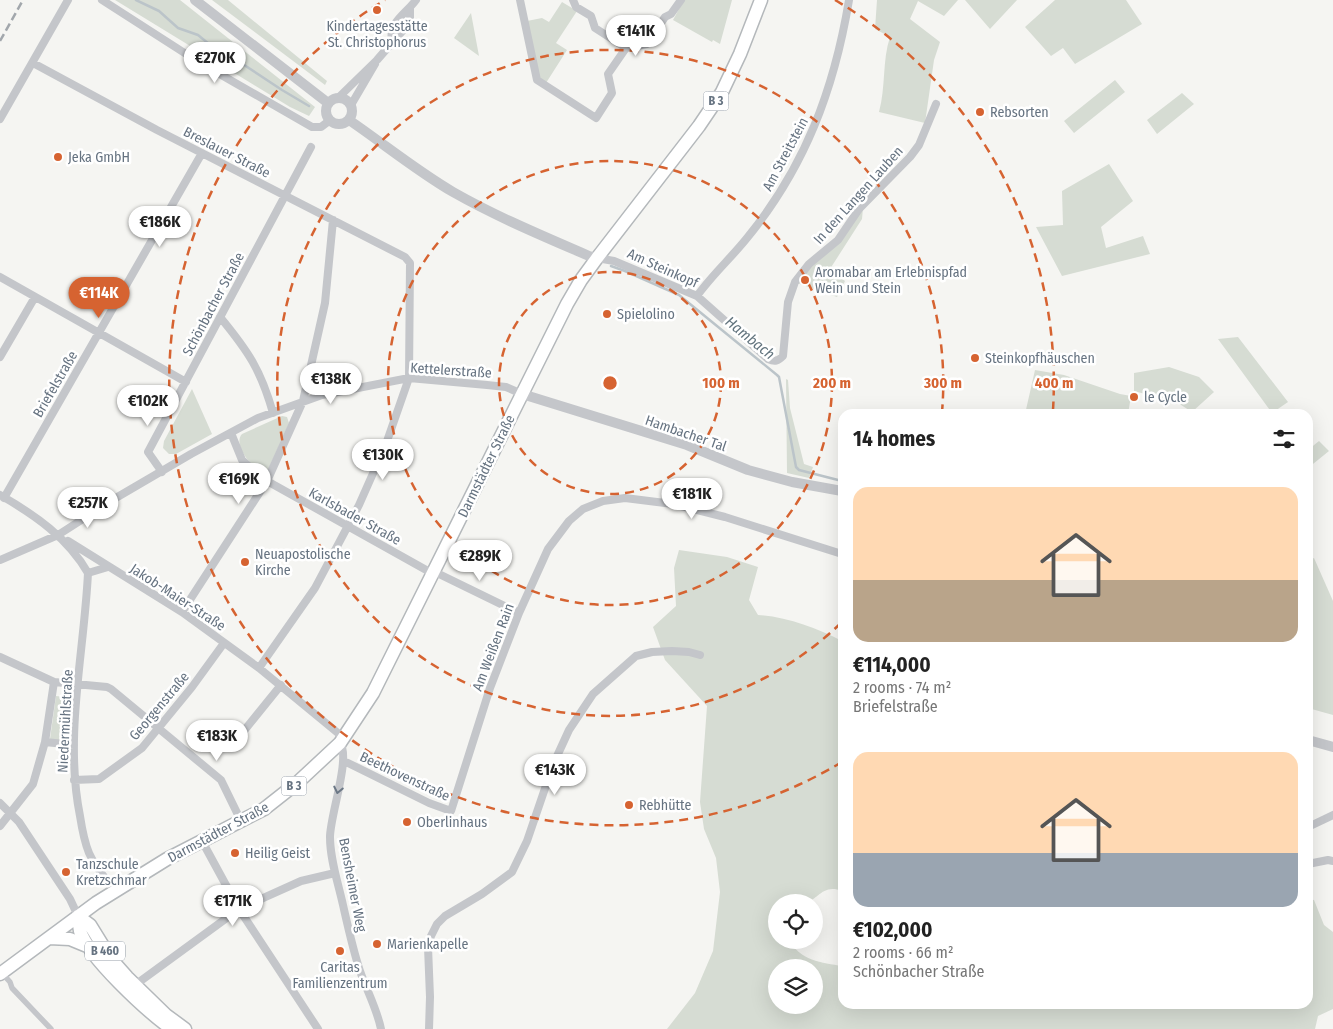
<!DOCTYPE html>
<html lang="en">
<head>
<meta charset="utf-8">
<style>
  :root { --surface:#fff; --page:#f2f2f2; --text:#222; --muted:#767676; --accent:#d66331 }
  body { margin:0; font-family:"Fira Sans Condensed",sans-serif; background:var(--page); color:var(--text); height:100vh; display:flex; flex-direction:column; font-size:19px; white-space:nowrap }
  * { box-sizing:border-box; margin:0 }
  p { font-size:16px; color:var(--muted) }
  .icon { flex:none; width:28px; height:28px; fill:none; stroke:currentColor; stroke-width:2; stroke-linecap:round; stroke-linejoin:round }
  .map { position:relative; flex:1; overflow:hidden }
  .drawer { position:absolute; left:838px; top:409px; width:475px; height:600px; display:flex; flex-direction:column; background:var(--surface); border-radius:15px; box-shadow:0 5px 20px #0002 }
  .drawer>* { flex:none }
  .buttons { position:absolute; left:768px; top:894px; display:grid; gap:10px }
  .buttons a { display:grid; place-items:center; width:55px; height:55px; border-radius:50%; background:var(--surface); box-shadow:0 5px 20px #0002; font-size:25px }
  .price { position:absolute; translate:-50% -42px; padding:0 11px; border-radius:18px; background:#fff; color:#222; font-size:16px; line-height:32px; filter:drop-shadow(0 1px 2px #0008) }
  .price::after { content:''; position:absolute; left:50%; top:30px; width:15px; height:11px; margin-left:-8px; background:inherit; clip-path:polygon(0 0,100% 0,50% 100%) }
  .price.selected { background:var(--accent); color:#fff }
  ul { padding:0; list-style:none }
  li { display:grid; align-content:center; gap:10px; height:265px; padding:0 15px }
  li span { display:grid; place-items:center; height:155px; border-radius:15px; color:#555 }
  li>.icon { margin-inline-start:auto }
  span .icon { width:90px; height:90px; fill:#fffc; stroke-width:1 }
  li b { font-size:21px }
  h2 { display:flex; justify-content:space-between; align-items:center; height:60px; padding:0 15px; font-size:21px }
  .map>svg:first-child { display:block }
  .green { fill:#d6dcd3; fill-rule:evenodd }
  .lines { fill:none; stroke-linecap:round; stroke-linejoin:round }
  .stream { stroke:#bbc4c9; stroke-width:2.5 }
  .primary-casing { stroke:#b4b8bb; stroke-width:15 }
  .pedestrian { stroke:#c4c6ca; stroke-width:5.5 }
  .minor { stroke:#c4c6ca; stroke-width:8 }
  .tertiary { stroke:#c4c6ca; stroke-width:10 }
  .primary { stroke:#fff; stroke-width:12 }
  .rail { stroke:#a2a7ac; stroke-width:2.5; stroke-dasharray:8 4; stroke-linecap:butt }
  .oneway { stroke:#6b7785 }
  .ring { fill:none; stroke:#d66331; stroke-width:2.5; stroke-dasharray:9 6 }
  .poi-dot { fill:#d66331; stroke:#fff; stroke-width:2 }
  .labels { text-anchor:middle; stroke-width:5; stroke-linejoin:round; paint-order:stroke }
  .shield { fill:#fff; stroke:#949da7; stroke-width:1 }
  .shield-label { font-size:12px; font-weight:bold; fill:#667381 }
  .poi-label { font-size:14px; fill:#667381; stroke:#fff; text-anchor:start }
  .street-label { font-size:14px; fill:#667381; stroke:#fff }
  .water-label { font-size:15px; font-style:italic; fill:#62747e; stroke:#fff }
  .centre { fill:#d66331; stroke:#fff; stroke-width:2.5 }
  .ring-label { font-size:15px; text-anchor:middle; font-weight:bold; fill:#d66331; stroke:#fff; stroke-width:5; stroke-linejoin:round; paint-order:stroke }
</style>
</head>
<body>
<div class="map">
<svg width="1333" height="1029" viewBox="0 0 1333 1029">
  <rect width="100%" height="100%" fill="#f5f5f2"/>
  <path class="green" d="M115,0H180L315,107L309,116L290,107Z
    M212,0H228L327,81L325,85Z
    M684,0H732L720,44L713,40L712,42L673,20Z
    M877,0H958L944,16L918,1L910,19L940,42L934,60L925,123L879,112C886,87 882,61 890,37L875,29Z
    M965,0H1017L990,29Z
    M1055,0H1126L1142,24L1075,64L1063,48L1051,56L1025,27Z
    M562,2L577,11L556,43L567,50L546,83L539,78L527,21L542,18L549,22Z
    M471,13L479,56L454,38Z
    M1115,80L1125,92L1074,133L1064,121Z
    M1182,93L1194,104L1157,134L1147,120Z
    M1109,164L1133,201L1101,227L1106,248L1143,236L1150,254L1062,276L1036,227L1063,225L1062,191Z
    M863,208L862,219L830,269L845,281L837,297L797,283Z
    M1238,337L1288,402L1272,413L1218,339Z
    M1169,367L1199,377L1214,392L1192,412L1178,403L1134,391V373Z
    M1035,370L1064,375L1120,394L1131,396L1128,414H1025Z
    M786,379L788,380L790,408L804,464L813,467L809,478L787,473Z
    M192,389L212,434L176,454H169L163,448L164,441Z
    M282,416L287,417L289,423L268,470L265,472C253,470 232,445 242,434Z
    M1319,441L1329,451L1308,468V450Z
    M679,550L727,557L758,567L749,600L758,615C788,617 816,628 842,641V891C822,883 818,901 805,902C796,904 786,902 776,902V940H790C798,960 823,963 842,966V1004H1308V899L1314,900L1324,925L1333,932V1009L1318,1016L1315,1029H667L695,993L713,951L720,892L716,858L704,829L700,802L707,706L665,660L653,627L676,606L674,568ZM776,968H814V1005H776Z
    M1314,558L1333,601V715L1308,708V561Z
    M56,696L73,698L71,742L50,739Z"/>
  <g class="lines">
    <path class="stream" d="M136,0L159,11L178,28L198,35L209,44L229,55L282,90L309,106
      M611,266L625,271L679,295L777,375L779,377L796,467L799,470L842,481"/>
    <defs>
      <path id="primary" d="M78,916L90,925L111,959L127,977L166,1015L185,1029
        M78,916C79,920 79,926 80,931C89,958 146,1010 169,1027
        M49,938L70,939L87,946
        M0,974L96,903L167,859L264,809L297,783L340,743L373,693L567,304L581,280L597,258L699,126L722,92L740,54L761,0"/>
    </defs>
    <use href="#primary" class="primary-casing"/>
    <path class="pedestrian" d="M2,973L10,982L12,988L51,1029"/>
    <path class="minor" d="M102,0L197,61L312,127H321L329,121
      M520,0L537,80L596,118L612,93L608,74L626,48L647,44L665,17L671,14L681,0
      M573,0L576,7L591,16L595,28L626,48
      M392,42C388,22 406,14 416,0
      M33,63L157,130L405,257L410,263L409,378L386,444L359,505L315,588L259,668
      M338,98L377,60L404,29L410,19V8
      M351,105L375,64
      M0,119L68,0
      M597,258L614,261L697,296L768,359C775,362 778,361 783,356L788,302L795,282L809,264L838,240L859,209L910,157L919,145L936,104
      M0,277L186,382
      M697,296C712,275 731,258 747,238C805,167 834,90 849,0
      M220,317C248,351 261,370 273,413
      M0,357L35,297
      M231,433L242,460L256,473L267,481L428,571L439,574L519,613
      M162,472L148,452L311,147
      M0,495C35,515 68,538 88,573C84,654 64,736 80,816C82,829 84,841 89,853C95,867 106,879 115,891
      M4,498L202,153
      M68,541L182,612L259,668L344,738
      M0,560L58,535L114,499L191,454L258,418L322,395L409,378L487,385L506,387L522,394
      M88,573L108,567
      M182,612L267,481L303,401L325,303L333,220
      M0,657L54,682L107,687L111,689L221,780L241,821
      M243,732L281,685
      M45,742L74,745
      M340,743C351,757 330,816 330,837C330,860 338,882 343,905C348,927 353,950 360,971C367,991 377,1009 381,1029
      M343,762L348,763L429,803L451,811L490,688L519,613L548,549L569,521L583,509L603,501L625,498L673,504L725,517L842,554
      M74,780L99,779L142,748L192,687L224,643
      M0,803L19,822L70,899L78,916
      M0,826L33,784L45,742L54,682
      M1308,827L1333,815
      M202,841L239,909L318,1029
      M1308,864L1328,860L1333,861
      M135,985L239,909L301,881L335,873
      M429,1029L430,997L428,947L431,936L437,924L445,916L482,894L512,872L527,841L553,765L569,730L593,694L636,656L652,652L672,651L689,652L700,655"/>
    <path class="tertiary" d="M195,0L328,103
      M326 111a13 13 0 1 1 26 0a13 13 0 1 1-26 0Z
      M349,120C384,144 417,171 453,192C497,217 543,236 589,256L597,258
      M522,394L687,445L748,470L792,482L842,491
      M1308,740L1333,747"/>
    <use href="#primary" class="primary"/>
    <path class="rail" d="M0,41L23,0"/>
  </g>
  <defs><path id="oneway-chevron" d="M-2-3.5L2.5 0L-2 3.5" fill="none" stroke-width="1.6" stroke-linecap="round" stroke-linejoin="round" transform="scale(1.25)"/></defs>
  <use class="oneway" href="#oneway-chevron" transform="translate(338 790) rotate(102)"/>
  <g class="ring">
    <circle cx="610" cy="383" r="111"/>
    <circle cx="610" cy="383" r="222"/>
    <path d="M841 623A333 333 0 1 1 942 412"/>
    <path d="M842 762A444 444 0 1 1 385 0M835 0A444 444 0 0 1 1053 410"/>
  </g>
  <g class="poi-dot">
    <circle cx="377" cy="10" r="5"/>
    <circle cx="980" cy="112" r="5"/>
    <circle cx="58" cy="157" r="5"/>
    <circle cx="805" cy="280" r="5"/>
    <circle cx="607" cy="314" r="5"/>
    <circle cx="975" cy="358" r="5"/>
    <circle cx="1134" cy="397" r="5"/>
    <circle cx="245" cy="562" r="5"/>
    <circle cx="629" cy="805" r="5"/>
    <circle cx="407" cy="822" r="5"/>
    <circle cx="235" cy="853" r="5"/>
    <circle cx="66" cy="872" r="5"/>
    <circle cx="377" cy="944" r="5"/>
    <circle cx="340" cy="951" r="5"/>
  </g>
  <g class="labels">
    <g class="shield">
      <rect x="703.5" y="91.5" width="25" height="19" rx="4"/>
      <rect x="281.5" y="776.5" width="25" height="19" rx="4"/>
      <rect x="85" y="941.5" width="40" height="19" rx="4"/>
    </g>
    <g class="shield-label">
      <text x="716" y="105">B 3</text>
      <text x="294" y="790">B 3</text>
      <text x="105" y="955">B 460</text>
    </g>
    <g class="poi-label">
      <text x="377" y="31" text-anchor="middle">Kindertagesstätte<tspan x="377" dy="16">St. Christophorus</tspan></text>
      <text x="990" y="117">Rebsorten</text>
      <text x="68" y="162">Jeka GmbH</text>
      <text x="815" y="277">Aromabar am Erlebnispfad<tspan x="815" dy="16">Wein und Stein</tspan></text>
      <text x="617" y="319">Spielolino</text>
      <text x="985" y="363">Steinkopfhäuschen</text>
      <text x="1144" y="402">le Cycle</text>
      <text x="255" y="559">Neuapostolische<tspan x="255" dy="16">Kirche</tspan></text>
      <text x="639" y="810">Rebhütte</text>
      <text x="417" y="827">Oberlinhaus</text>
      <text x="245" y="858">Heilig Geist</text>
      <text x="76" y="869">Tanzschule<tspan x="76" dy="16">Kretzschmar</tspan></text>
      <text x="387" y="949">Marienkapelle</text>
      <text x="340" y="972" text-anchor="middle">Caritas<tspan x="340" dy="16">Familienzentrum</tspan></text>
    </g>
    <g class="street-label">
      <text transform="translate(227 152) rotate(27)" y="5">Breslauer Straße</text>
      <text transform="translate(785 154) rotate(-62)" y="5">Am Streitstein</text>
      <text transform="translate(858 195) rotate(-48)" y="5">In den Langen Lauben</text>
      <text transform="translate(663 268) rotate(24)" y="5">Am Steinkopf</text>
      <text transform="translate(213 304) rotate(-62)" y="5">Schönbacher Straße</text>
      <text transform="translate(451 370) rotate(4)" y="5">Kettelerstraße</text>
      <text transform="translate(55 384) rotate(-60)" y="5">Briefelstraße</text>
      <text transform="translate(686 433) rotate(19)" y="5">Hambacher Tal</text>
      <text transform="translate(486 466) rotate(-64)" y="5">Darmstädter Straße</text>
      <text transform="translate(355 516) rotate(29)" y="5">Karlsbader Straße</text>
      <text transform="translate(178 597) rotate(33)" y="5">Jakob-Maier-Straße</text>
      <text transform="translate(493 647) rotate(-69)" y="5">Am Weißen Rain</text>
      <text transform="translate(159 706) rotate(-50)" y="5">Georgenstraße</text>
      <text transform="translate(65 721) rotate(-87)" y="5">Niedermühlstraße</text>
      <text transform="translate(405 776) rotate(25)" y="5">Beethovenstraße</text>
      <text transform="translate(218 832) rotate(-28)" y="5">Darmstädter Straße</text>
      <text transform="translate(353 885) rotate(79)" y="5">Bensheimer Weg</text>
    </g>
    <g class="water-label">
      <text transform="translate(750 338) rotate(39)" y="5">Hambach</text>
    </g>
  </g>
  <circle cx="610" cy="383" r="8" class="centre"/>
  <g class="ring-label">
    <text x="721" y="388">100 m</text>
    <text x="832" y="388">200 m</text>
    <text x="943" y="388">300 m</text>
    <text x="1054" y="388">400 m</text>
  </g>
</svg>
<div class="buttons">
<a><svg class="icon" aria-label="locate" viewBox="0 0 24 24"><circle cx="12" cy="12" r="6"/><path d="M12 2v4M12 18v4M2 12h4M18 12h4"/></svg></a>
<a><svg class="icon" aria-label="layers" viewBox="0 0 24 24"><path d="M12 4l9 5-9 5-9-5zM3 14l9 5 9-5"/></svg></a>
</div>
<b class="price" style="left:636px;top:57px">€141K</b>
<b class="price" style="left:215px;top:84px">€270K</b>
<b class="price" style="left:160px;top:248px">€186K</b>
<b class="price selected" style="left:99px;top:319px">€114K</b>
<b class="price" style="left:331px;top:405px">€138K</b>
<b class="price" style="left:148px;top:427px">€102K</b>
<b class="price" style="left:383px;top:481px">€130K</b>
<b class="price" style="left:239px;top:505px">€169K</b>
<b class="price" style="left:692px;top:520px">€181K</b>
<b class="price" style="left:88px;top:529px">€257K</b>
<b class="price" style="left:480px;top:582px">€289K</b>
<b class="price" style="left:217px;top:762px">€183K</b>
<b class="price" style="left:555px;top:796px">€143K</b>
<b class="price" style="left:233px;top:927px">€171K</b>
<section class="drawer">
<h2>14 homes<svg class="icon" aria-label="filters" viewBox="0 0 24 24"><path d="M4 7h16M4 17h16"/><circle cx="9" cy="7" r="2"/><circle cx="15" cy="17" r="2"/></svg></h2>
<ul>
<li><span style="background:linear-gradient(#ffd9b3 60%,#b9a48a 0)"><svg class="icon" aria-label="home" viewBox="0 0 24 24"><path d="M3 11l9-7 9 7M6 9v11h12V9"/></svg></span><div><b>€114,000</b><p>2 rooms · 74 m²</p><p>Briefelstraße</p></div></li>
<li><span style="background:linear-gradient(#ffd9b3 65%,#9aa5b1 0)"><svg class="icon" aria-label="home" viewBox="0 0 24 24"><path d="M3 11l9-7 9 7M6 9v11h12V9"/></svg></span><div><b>€102,000</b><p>2 rooms · 66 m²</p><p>Schönbacher Straße</p></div></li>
</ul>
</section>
</div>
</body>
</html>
